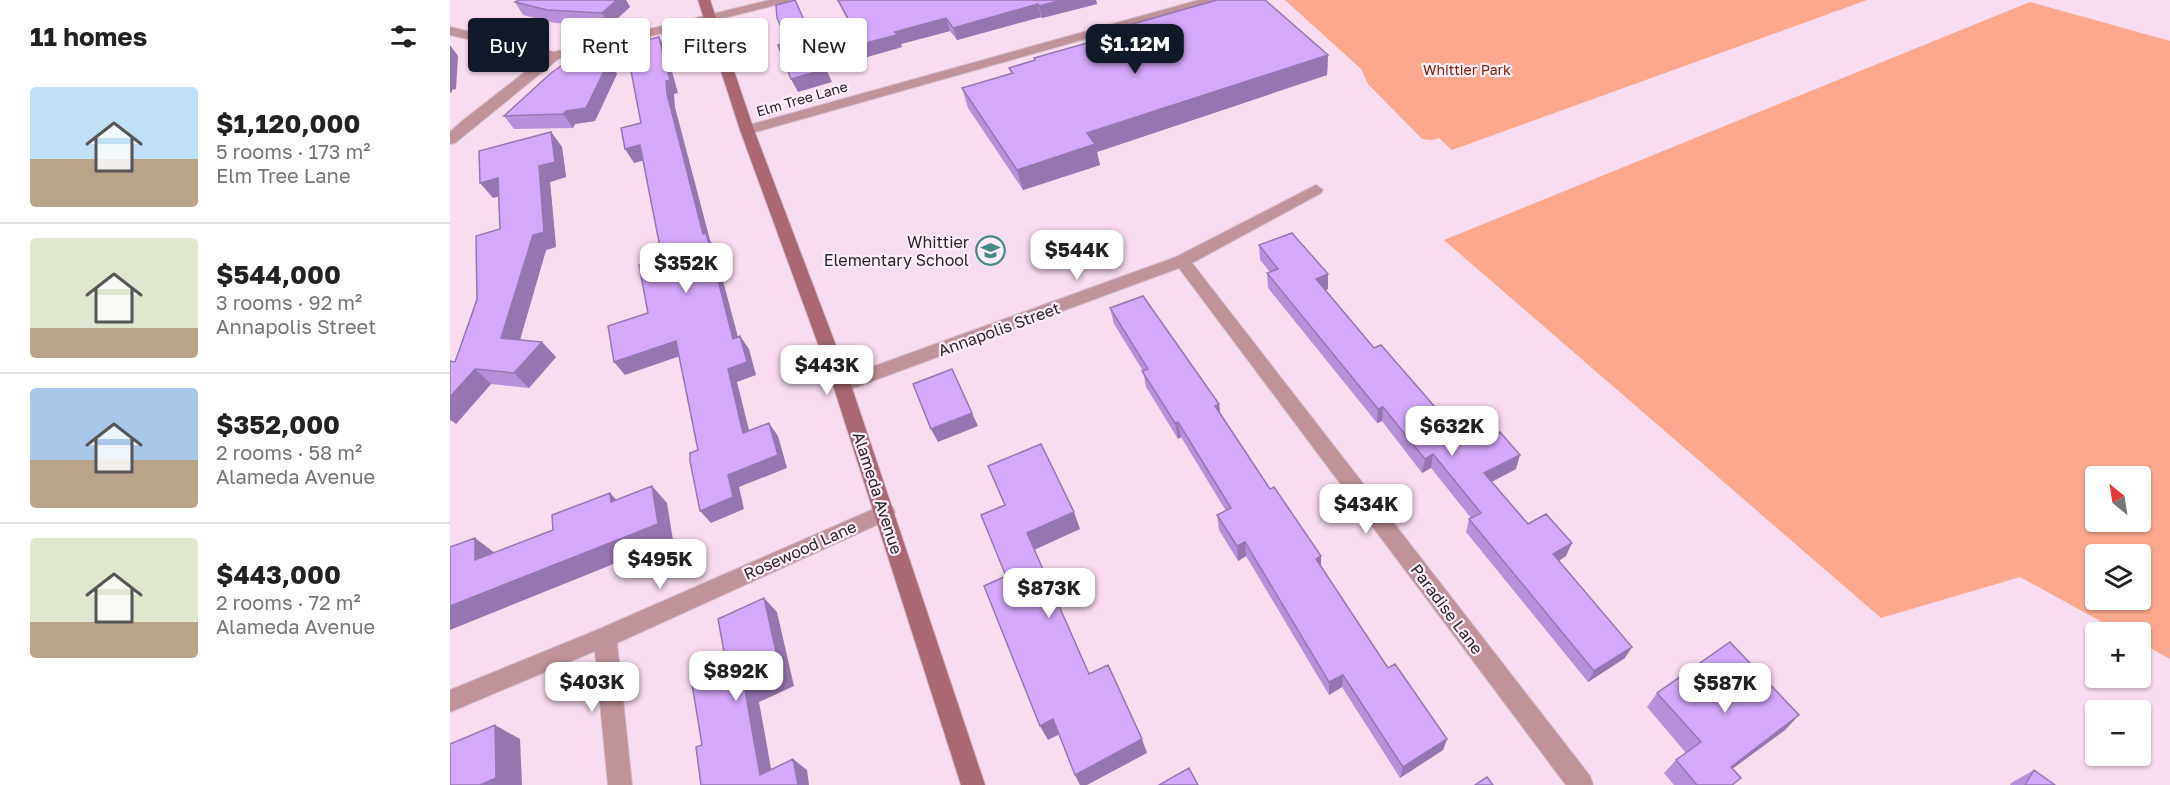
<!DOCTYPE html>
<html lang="en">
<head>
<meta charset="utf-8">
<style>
  :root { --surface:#fff; --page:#f6f6f6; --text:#222; --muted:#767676; --line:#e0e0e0; --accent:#111827 }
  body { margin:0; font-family:"Golos Text",sans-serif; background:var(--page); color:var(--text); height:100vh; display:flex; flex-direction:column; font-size:22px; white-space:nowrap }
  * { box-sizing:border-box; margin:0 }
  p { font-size:20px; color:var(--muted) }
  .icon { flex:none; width:33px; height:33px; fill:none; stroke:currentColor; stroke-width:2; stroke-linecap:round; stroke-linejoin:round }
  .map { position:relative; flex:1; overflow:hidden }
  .sheet { display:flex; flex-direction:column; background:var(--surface); width:450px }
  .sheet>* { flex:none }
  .banner { position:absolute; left:18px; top:18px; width:570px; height:54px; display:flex; gap:12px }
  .needle { width:39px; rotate:330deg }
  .tools { position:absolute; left:1635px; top:466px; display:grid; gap:12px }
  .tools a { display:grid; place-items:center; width:66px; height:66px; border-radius:6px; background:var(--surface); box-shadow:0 2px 4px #0004; font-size:30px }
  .price { position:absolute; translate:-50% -51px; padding:0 14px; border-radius:12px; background:#fff; color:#222; font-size:20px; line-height:39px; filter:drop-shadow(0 2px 3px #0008) }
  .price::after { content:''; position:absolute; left:50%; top:36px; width:18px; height:14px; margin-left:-9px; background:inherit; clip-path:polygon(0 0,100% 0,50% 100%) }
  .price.active { background:var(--accent); color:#fff }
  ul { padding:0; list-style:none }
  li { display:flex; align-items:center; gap:18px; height:150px; padding:0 30px }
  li+li { border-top:2px solid var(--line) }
  li span { display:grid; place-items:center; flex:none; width:168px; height:120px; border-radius:6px; color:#555 }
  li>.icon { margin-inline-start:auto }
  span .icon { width:72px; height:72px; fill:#fffc; stroke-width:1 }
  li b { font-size:26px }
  h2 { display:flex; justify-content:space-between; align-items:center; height:72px; padding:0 30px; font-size:26px }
  .pill { padding:0 21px; border-radius:6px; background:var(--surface); box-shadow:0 2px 4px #0004; font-size:21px; line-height:54px }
  .pill.active { background:var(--accent); color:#fff }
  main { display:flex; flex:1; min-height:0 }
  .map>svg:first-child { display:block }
  .green { fill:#fca88e; fill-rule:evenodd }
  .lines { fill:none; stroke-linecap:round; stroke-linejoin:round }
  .street-casing { stroke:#d4bbcb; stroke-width:2 }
  .secondary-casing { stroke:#d4bbcb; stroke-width:2 }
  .street { fill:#c09299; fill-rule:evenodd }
  .secondary { fill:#aa6874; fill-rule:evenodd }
  .wall { fill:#b890d9 }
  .shaded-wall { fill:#9676b0 }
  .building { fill:#d6a8fc; stroke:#9676b0; stroke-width:1.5 }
  .labels { text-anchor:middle; stroke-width:4.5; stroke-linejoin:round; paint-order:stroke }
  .far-park-label { font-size:14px; fill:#7b2505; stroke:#ffedf9 }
  .far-street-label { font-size:14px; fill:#2c2229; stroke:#ffedf9 }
  .poi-label { font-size:16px; fill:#2c2229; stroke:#ffedf9; text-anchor:end }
  .street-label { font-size:16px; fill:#2c2229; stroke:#ffedf9 }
</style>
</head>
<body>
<main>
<section class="sheet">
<h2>11 homes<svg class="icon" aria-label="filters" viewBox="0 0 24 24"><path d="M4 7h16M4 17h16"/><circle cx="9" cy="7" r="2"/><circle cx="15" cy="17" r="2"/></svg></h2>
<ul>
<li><span style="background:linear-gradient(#bfe0f5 60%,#b9a48a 0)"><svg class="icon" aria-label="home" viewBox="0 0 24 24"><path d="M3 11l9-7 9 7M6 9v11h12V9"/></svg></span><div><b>$1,120,000</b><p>5 rooms · 173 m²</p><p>Elm Tree Lane</p></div></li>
<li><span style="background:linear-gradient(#dfe7d0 75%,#b9a48a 0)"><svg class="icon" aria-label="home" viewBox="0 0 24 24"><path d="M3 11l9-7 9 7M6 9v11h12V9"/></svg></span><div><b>$544,000</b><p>3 rooms · 92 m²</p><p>Annapolis Street</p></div></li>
<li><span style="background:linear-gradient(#a9c7e8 60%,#b9a48a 0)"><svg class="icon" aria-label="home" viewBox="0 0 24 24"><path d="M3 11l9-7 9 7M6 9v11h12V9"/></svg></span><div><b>$352,000</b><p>2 rooms · 58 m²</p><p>Alameda Avenue</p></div></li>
<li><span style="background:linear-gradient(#dfe7d0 70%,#b9a48a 0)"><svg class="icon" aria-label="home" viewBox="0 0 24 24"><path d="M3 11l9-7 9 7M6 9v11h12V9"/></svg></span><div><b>$443,000</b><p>2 rooms · 72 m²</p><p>Alameda Avenue</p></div></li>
</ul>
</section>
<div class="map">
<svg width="1720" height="785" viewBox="0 0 1720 785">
  <rect width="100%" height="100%" fill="#f9dcef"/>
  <path class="green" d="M835,0H1417L1002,150L989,138L982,140L972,139L918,84L911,69Z
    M1580,2L1720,41V659L1691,643L1690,633H1672L1570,577L1431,618L994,240ZM1646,477H1690V522H1646ZM1646,555H1690V600H1646Z"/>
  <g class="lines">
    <defs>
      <path id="street" d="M320,0H340L338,2L108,59L5,143L0,144V132L11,122L94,57L0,35V27L104,52Z
        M749,0H768L766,2L302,133H292L290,130L292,127Z
        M866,185L873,190L871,193L742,263L1140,776L1143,785H1116L729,268L398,390L392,392L386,390L383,385L386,380L726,257Z
        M435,504L442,506L445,512L442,518L167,643L182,785H158L145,651L0,712V690L147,630Z"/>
      <path id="secondary" d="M248,0H260L304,130L401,385L535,785H511L383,385L290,130Z"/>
    </defs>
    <use href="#street" class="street-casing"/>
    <use href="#secondary" class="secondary-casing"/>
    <use href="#street" class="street"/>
    <use href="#secondary" class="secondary"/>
  </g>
  <path class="wall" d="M69,0H176L180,7L159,26L105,23L73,15L65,2Z
    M387,0H646L647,4L592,18L591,17L507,40L500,31L451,44L452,47L417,57Z
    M665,29L878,55L877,75L647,152L650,165L573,190L518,108L512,88L561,74L559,68L584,60V58L666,34Z
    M159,61L167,74L145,121L125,124L123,128L64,129L54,116Z
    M101,132L112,147L116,177L100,182L106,247L96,250L70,340L92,342L106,357L79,388L41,384L6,424L3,421H0V361L5,362L50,229L48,196L43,198Z
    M809,245L878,274V289L875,290L924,348L992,415L1034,441L1066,469L1042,482L1078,524L1116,556L1109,561L1175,658L1138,682L1016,532L1019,519L1021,518L981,468L972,473L932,421L927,423L818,288L817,273L820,272L810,260Z
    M660,308L769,404L770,413L938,668L997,739L993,750L950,778L892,687L879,695L796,556L788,561L769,530L767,515L776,511L731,437L728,439L696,387L693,371L664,324Z
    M1207,693L1349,715L1335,730L1282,769L1284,785H1224L1214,773L1226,760L1236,753L1197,707Z
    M1584,770L1605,785H1560L1561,783Z"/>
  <path class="shaded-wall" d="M167,0H176L180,7L159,26L152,13Z
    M612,0H646L647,4L592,18L589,6Z
    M588,4L591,17L507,40L503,28Z
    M496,18L500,31L451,44L452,47L417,57L412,44L445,32Z
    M209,37L216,50L228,93L224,94L225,107L260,240L264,247L292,352L283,339L253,234L217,94Z
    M0,45L8,56L6,89L2,90V92L0,93Z
    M878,55L877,75L647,152L650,165L573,190L567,170L637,133Z
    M159,61L167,74L145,121L125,124L123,128L113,114Z
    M376,69L382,82L348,92L341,79Z
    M101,132L112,147L116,177L100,182L106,247L96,250L66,353L51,338L83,235L89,166Z
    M190,145L199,159L184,163L175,149Z
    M48,178L60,193L43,198L30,183Z
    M878,274V289L866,294V279Z
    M290,336L299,349L306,375L287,382L303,446L293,433L278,369Z
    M226,341L236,354L175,375L164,362Z
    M92,342L106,357L79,388L64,373Z
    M25,369L41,384L6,424L0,419V397Z
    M769,404L771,420L765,406Z
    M933,407L932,421L927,423L928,409Z
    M522,413L528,426L488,442L481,429Z
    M728,422L731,437L728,439L725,423Z
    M319,423L328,436L337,468L289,487L294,509L261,523L250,511Z
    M983,454L981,468L972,473L975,459Z
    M1070,455L1066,469L1031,487L1034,473Z
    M202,486L217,503L223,540L0,630V606Z
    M160,493L176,510L161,502Z
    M624,512L630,529L584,550L577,533Z
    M25,538L45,553L25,560Z
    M795,542L796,556L788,561L787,546Z
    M1122,543L1116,556L1098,567L1103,554Z
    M871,556V570L866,559Z
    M314,598L327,612L344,686L309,702L324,785L310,775L295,690Z
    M1182,647L1175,658L1138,682L1144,671Z
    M893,675L892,687L879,695V682Z
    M1349,715L1335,730L1267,780L1281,767Z
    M603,719L610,734L598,740L590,726Z
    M45,725L70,739L72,785H30Z
    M692,739L697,753L637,785H630L625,775Z
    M997,739L993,750L950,778L953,767Z
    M343,759L357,770L359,785H348Z"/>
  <path class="building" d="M69,0H167L152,13L97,10L65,2Z
    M345,0L376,69L341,79L328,45L338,42L327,18L326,5Z
    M388,0H612L589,6L588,4L503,28L496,18L445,32L447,35L412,44Z
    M767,0H815L878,55L637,133L645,144L567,170L512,88L563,73L559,68L585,60L584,58L669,34L665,29Z
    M209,37L220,80L216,81L217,94L253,234L256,233L283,339L290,336L297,362L278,369L293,433L319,423L328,455L278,475L283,497L250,511L240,461V453L248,450L226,341L164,362L158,326L198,313L189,265L206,260L204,249L210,247L190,145L175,149L171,128L191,123L176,45Z
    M124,57L159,61L136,108L116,111L113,114L54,116L101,73Z
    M101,132L105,162L89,166L94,232L83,235L51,338L92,342L64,373L25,369L0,397V361L5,362L27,300L26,236L50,229L48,178L30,183L29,151Z
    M842,233L878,274L866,279L924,348L931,345L992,415L1007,408L1034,441L1050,432L1070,455L1034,473L1078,524L1096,514L1122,543L1103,554L1182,647L1144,671L1019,519L1031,513L983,454L975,459L933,407L928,409L817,273L828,269L809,245Z
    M693,296L769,404L765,406L820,489L824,487L871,556L866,559L938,668L945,664L997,739L953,767L893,675L879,682L795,542L787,546L767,515L781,508L728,422L725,423L692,371L698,369L660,308Z
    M502,369L522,413L481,429L463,384Z
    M591,444L624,512L577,533L639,674L658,665L692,739L625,775L603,719L590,726L534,586L556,576L531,515L555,505L538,466Z
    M202,486L208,524L0,606V547L25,538V560L103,530L102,515L160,493L161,502Z
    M314,598L331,674L295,690L310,775L343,759L348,785H251L246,747L252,745L240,672L275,657L268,619Z
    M1280,642L1349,715L1281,767L1291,778L1282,785H1247L1226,760L1251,742L1207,693Z
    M45,725L46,778L30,785H0V744Z
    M739,768L748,785H709Z
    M1584,770L1605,785H1575Z
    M1037,777L1043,785H1025Z"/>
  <defs>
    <symbol id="school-ring" viewBox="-11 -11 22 22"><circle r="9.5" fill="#ffedf9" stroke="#448b88" stroke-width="1.5"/><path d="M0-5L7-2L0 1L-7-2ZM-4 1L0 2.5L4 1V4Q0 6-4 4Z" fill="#448b88"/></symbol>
  </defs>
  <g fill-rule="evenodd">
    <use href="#school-ring" x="524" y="234" width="33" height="33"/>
  </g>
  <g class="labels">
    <g class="far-park-label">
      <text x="1017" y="75">Whittier Park</text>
    </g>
    <g class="far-street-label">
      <text transform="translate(352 99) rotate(-16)" y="5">Elm Tree Lane</text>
    </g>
    <g class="poi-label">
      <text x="519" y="248">Whittier<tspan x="519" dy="18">Elementary School</tspan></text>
    </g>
    <g class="street-label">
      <text transform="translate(549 329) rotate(-20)" y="6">Annapolis Street</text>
      <text transform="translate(428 493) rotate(72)" y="6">Alameda Avenue</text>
      <text transform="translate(350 550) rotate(-24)" y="6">Rosewood Lane</text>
      <text transform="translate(997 609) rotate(53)" y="6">Paradise Lane</text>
    </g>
  </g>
</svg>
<div class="tools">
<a><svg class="needle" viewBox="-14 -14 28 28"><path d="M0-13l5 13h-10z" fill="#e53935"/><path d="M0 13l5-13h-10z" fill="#767676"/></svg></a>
<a><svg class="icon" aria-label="layers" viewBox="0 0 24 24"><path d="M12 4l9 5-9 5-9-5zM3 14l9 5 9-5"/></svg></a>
<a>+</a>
<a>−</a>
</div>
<b class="price active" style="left:685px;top:75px">$1.12M</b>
<b class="price" style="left:627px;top:281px">$544K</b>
<b class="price" style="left:236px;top:294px">$352K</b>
<b class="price" style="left:377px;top:396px">$443K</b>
<b class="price" style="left:1002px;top:457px">$632K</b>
<b class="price" style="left:916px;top:535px">$434K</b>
<b class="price" style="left:210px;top:590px">$495K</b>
<b class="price" style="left:599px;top:619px">$873K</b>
<b class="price" style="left:286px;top:702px">$892K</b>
<b class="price" style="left:142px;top:713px">$403K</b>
<b class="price" style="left:1275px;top:714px">$587K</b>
<div class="banner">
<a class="pill active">Buy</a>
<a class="pill">Rent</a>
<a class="pill">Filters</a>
<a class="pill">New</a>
</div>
</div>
</main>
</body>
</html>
